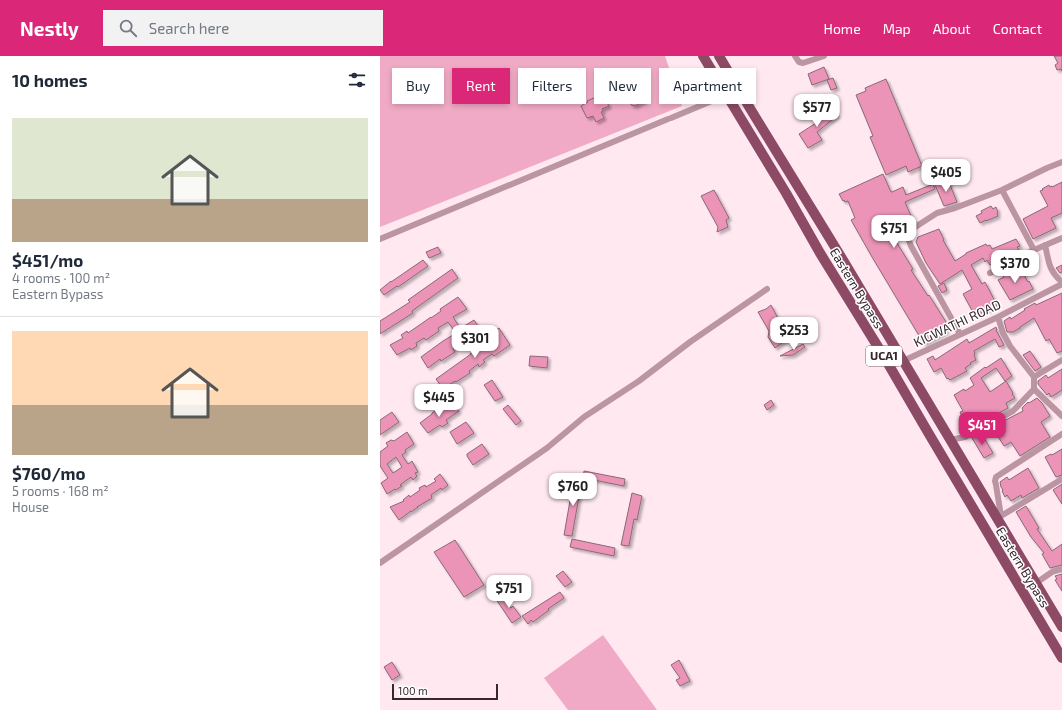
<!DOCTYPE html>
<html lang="en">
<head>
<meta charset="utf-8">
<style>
  :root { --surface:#fff; --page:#f2f2f3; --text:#1f2937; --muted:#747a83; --line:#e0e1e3; --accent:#db2777 }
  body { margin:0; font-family:"Exo 2",sans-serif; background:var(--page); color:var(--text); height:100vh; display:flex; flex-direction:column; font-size:15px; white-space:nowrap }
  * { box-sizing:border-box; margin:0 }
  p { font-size:13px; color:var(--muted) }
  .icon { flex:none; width:22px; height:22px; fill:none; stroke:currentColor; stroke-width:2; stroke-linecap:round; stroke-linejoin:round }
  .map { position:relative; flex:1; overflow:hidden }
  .sheet { display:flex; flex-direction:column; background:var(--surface); width:380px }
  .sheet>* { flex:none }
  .guide { position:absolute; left:12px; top:12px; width:380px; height:36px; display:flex; gap:8px }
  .scale { position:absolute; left:12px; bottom:10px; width:106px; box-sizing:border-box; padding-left:4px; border:2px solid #36282d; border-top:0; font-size:11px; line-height:14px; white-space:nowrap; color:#36282d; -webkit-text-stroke:3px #fff; paint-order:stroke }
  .price { position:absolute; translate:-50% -34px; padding:0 9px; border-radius:8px; background:#fff; color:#222; font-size:13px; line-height:26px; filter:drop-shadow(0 1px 2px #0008) }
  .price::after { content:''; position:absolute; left:50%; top:24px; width:12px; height:9px; margin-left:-6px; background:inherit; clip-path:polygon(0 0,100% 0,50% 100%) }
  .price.active { background:var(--accent); color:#fff }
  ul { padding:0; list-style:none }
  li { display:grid; align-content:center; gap:8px; height:212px; padding:0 12px }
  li+li { border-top:1px solid var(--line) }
  li span { display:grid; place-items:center; height:124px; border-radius:0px; color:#555 }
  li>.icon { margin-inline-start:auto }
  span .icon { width:72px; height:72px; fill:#fffc; stroke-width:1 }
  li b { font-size:17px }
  h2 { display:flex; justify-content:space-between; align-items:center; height:48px; padding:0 12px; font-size:17px }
  .tag { padding:0 14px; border-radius:0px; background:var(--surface); box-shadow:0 2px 6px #0003; font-size:14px; line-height:36px }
  .tag.active { background:var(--accent); color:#fff }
  header { display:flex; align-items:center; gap:24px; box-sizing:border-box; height:56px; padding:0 20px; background:var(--accent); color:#fff }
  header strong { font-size:19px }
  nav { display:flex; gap:22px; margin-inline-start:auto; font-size:14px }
  .search { width:280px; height:36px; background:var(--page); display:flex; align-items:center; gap:10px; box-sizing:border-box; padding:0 14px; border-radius:0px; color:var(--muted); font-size:15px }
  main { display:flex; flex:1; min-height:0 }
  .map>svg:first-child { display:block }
  .green { fill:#f1aac5 }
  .building { fill:#eb94b7; stroke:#8a6975; fill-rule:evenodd; filter:url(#shadow) }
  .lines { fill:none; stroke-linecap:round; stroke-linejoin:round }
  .street { stroke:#bc95a3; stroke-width:6 }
  .primary { stroke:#8c4a65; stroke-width:10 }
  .labels { text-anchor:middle; stroke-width:3; stroke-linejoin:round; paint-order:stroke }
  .shield { fill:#fff; stroke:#72686c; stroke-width:1 }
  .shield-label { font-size:12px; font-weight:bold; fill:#36282d }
  .street-label { font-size:13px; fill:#36282d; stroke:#fff }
</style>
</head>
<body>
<header>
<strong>Nestly</strong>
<div class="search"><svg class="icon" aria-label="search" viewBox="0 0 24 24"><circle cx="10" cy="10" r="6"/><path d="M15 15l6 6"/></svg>Search here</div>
<nav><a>Home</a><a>Map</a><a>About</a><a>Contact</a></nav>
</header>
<main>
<section class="sheet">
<h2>10 homes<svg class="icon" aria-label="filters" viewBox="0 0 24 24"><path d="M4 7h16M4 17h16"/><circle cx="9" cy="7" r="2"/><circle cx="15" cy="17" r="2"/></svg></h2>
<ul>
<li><span style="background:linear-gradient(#dfe7d0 65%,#b9a48a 0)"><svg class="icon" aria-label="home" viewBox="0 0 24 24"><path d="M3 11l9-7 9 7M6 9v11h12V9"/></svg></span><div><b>$451/mo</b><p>4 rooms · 100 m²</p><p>Eastern Bypass</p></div></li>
<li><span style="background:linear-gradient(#ffd9b3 60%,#b9a48a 0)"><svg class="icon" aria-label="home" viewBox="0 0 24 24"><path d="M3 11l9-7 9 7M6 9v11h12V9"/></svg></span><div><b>$760/mo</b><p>5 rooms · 168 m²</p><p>House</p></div></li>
</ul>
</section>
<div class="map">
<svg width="682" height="654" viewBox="0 0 682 654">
  <defs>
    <filter id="shadow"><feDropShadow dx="2.5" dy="2.5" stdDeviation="1" flood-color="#0004"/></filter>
  </defs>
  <rect width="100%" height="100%" fill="#ffe8f0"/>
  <path class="green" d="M0,0H285L302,50L0,171Z
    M223,579L277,654H188L164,622Z"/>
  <path class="building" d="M674,0H682V15L681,13L677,14L675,9L678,7Z
    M444,11L449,23L432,29L428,18Z
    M453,22L457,32L451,34L447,24Z
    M506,23L542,110L528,116L526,110L506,119L490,81L493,80L476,39L486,35L485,32Z
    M223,40L229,50L222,53L223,55L221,56L224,62L216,66L213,60L207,62L201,50L208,46L207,45L216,41L217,43Z
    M258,42L266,44L255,50L251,49V45Z
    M439,52L446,61L454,55L458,59L437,76L442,84L428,92L419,78L436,67L435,66L439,63L433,56Z
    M503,118L511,136H512L523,131L526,139L553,128L555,133L525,146L534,167L522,175L512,179L533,213L531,214L548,240L549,239L566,266V276L544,288L492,201L471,164L475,162L468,145L465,146L464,144L463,145L459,138Z
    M568,124L577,146L564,150L555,129Z
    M682,126V157L671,162L676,172L653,183L643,163L668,150L660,135L663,134L662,133L669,129L670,131L672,130V131Z
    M334,134L349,162L346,164L348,171L337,176L338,171L321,140Z
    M611,150L613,153L616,151L618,156L617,157L618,160L606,165V164L600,167L596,160L602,157L601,155Z
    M559,173L564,184H563L575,205L586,198V197L606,188L607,190L610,189L612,193L636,183L640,190L637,191L640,196L619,207V206L610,209L607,204L605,206L603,202L591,209L602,228L605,226L617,249L595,260L583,238L592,233L582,214L560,228L546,207L536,186L538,181Z
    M58,191L61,197L49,202L46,196Z
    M43,204L48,210L18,231L17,230L4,239L0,234L11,225V226Z
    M682,209V216L680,217L676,212Z
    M631,212L632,215L637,213L638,215L641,214L648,226L649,225L653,233L630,244L618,224L624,221L623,220L626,219L624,216Z
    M72,213L78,222L32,255L33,257L0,278V265L30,246L28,244Z
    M564,227L567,234L562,237L558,230Z
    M682,237V295L677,297L669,283L666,285L654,262L640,271V272L633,276H627L624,265L630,261L631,263L645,254L644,253L655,247L656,249Z
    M78,241L87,253L73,261L80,272H81L94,264L100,273L87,281L90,286L84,290L82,287L73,293L75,296L61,305L60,303L48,312L41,301L63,285L76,277L68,266L58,272L59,275L46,284L44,282L36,287L37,290L31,294L30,292L17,299L10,289L23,282L21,279L27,275L28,277L51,261V262L61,255L60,253Z
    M391,249L401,268L407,270L413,279L395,292L388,281L389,275L378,256L386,253Z
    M616,271L617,274H616L624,289L619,291L615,283L594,295L595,298L594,299L596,304L590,307L591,308L585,312L587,315L570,324L568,322L567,323L561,312L554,316L547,303L553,300L555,304L587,283L589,287Z
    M119,272L130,289L114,300L112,298L103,304L105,306L99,311L98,308L89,315L90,317L76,326L75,325L63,333L56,323L91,298H90L108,285L105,281Z
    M423,288L425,291L413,299L400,300Z
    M650,295L661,311L655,315L643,299Z
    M150,300L168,301L167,312L149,310Z
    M621,302L632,320L625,325L616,312L601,322L610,336L626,325L633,337L632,338L635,342L626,347L628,352L589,374L580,356L583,355L574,339L584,333L585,335L594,329L590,322L605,311L606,312Z
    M682,313V334L671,341L669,337L667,339L658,328V325L666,319L668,322Z
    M112,324L123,341L115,345L104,329Z
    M657,342L662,347L670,360L661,366L670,381L640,400L631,386L624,390L612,371L643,355L642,352L648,346L649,347Z
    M391,344L394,349L387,354L384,349Z
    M72,346L79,355L66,364L68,367L62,371L60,369L48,377L40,367L52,358V357L58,353L59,354Z
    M128,349L141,365L136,369L123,353Z
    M12,356L19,366L0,379V364Z
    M86,366L94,377L77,388L70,376Z
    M27,376L34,388L25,394L26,396L22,399L28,408L32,405L38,416L35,417L37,420L33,424L31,421L20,429L22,430L16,434L15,433L7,438L1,427L8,422L0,410V396L8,390L6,387L11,384L14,385ZM16,401L22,411L13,417L7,408Z
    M601,377L613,397L604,402L592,382Z
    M102,388L109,398L93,409L87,400V398Z
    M682,393V419L676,421L665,401L671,398L672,399Z
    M648,412L659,432L642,442L641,439L631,445L627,439L625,441L622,435L623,434L621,431L620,426L627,421L629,424Z
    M204,415L245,423L244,430L203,422Z
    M60,418L68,429L62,434L61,432L51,439L52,442L37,451H38L31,456V455L19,464L10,451L24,445L23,444L29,439L30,441L40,434L39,432L45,429L46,431L56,425L54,423Z
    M194,422L202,424L192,480L184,479Z
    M682,428V448L673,434Z
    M252,437L262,440L257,464L254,463L249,490L241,489Z
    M646,450L659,472L657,473L672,495L682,488V509L670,512L662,498L664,497L651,481L636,456Z
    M192,483L235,492L234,500L190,491Z
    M75,484L104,529L84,541L54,496Z
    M183,515L192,526L185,531L176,520Z
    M682,518V535L675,524L677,523L675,520Z
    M180,536L184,542L168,553L169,554L153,566L151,564L148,568L142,560Z
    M123,539L131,552L133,550L141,561L132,567L116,543Z
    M299,604L310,625L300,630L296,624L300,622L291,609Z
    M12,606L20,619L12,624L4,611Z"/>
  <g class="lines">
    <path class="street" d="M415,0L419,6L423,7L444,0
      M291,62L346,39
      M0,183L288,63
      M665,189C669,205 668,214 682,226
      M654,194L682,182
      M610,217L654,194L622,134
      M618,261L623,277L630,290L654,321V333L682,360
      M580,278L531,190L526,177L557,157L575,152L622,134L667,112L682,106
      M523,305L618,261L682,228
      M654,321L682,304
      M570,384L585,381L633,355L654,333
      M619,459L621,460L682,423
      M621,460L616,429L615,425L616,421L682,378
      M0,507L167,392L204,361L259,325L310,286L387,233
      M656,527L672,516L682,513"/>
    <path class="primary" d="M323,0L406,137L440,197L503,299L549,378L682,602
      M339,0L371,54L466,209L682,571"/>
  </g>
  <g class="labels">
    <rect class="shield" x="486" y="290" width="36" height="20" rx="3"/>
    <g class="shield-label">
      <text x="504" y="304">UCA1</text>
    </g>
    <g class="street-label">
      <text transform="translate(477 232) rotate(59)" y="5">Eastern Bypass</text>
      <text transform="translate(577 267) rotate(-25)" y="5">KIGWATHI ROAD</text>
      <text transform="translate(643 511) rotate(59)" y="5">Eastern Bypass</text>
    </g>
  </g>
</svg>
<div class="scale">100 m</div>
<b class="price" style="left:437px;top:72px">$577</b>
<b class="price" style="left:566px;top:137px">$405</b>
<b class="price" style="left:514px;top:193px">$751</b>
<b class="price" style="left:635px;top:228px">$370</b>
<b class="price" style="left:414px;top:295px">$253</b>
<b class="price" style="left:95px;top:303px">$301</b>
<b class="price" style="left:59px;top:362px">$445</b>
<b class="price active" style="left:602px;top:390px">$451</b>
<b class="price" style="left:193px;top:451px">$760</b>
<b class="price" style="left:129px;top:553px">$751</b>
<div class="guide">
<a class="tag">Buy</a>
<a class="tag active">Rent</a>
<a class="tag">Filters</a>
<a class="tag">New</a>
<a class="tag">Apartment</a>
</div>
</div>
</main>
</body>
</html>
